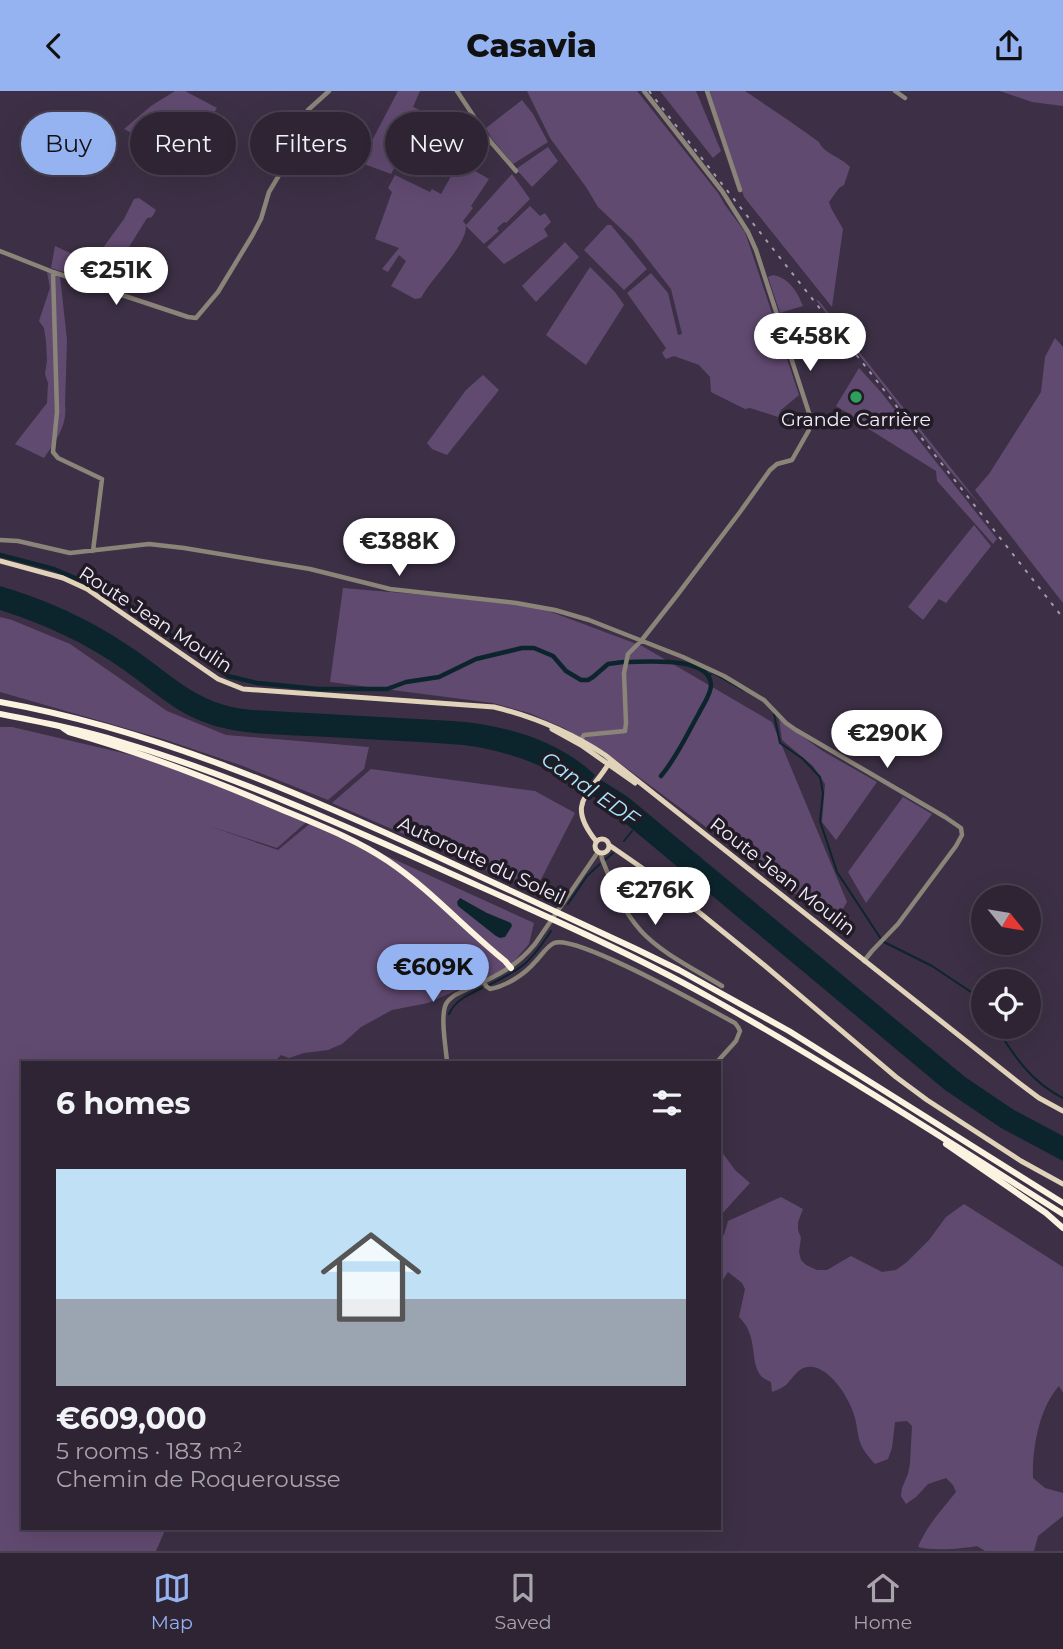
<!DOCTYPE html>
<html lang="en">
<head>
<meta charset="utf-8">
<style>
  :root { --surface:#2e2434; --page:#362c3c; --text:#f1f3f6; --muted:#a7a4ac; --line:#49414f; --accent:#95b2f1 }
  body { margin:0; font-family:Montserrat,sans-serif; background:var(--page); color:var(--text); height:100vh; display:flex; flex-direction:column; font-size:26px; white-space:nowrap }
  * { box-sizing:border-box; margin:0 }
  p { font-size:23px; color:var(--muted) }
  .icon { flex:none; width:38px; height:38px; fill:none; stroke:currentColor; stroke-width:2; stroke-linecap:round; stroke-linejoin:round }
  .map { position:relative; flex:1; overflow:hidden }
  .panel { position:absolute; left:21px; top:970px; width:700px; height:469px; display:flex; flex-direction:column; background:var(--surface); border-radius:0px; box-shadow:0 7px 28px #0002,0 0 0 2px var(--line) }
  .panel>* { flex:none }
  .guide { position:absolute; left:21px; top:21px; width:700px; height:63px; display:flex; gap:14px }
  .needle { width:46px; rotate:120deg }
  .controls { position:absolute; left:971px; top:794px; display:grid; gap:14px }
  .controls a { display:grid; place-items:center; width:70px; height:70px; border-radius:50%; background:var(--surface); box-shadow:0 7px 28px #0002,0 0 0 2px var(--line); font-size:35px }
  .price { position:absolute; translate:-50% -60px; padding:0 16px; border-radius:24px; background:#fff; color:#222; font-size:23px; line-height:46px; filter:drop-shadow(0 2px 4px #0008) }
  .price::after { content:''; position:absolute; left:50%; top:42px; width:21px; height:16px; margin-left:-10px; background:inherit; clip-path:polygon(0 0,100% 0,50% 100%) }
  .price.current { background:var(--accent); color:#111 }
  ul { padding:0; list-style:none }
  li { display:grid; align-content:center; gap:14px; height:371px; padding:0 35px }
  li+li { border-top:2px solid var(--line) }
  li span { display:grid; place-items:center; height:217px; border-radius:0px; color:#555 }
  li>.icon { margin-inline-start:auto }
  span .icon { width:126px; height:126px; fill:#fffc; stroke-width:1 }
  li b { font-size:30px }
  h2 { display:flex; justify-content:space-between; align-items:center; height:84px; padding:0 35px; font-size:30px }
  .chip { padding:0 24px; border-radius:32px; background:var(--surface); box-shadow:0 7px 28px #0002,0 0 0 2px var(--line); font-size:24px; line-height:63px }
  .chip.current { background:var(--accent); color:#111 }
  header { display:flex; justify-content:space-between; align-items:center; height:91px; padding:0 35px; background:var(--accent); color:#111; font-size:32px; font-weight:800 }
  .tab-bar { display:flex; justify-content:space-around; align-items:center; height:98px; border-top:2px solid var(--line); background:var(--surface); font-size:19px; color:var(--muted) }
  .tab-bar a { display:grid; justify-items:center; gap:4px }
  .tab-bar .current { color:var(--accent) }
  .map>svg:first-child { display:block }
  .green { fill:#614a70 }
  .water { fill:#0c252d }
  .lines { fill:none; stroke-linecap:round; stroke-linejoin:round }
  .stream { stroke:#0c252d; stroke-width:2 }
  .canal { stroke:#0c252d; stroke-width:4.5 }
  .minor { stroke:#8b8479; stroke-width:4.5 }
  .major { stroke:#e1d2ba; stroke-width:5 }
  .highway { stroke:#fcf2e0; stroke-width:6 }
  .rail { stroke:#a59bac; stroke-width:2; stroke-dasharray:3.5 7; stroke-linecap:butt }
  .leisure-dot { fill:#2e9e5b; stroke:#211b25; stroke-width:2.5 }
  .labels { text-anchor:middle; stroke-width:7; stroke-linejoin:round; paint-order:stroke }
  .poi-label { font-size:19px; fill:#f4ecfa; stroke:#211b25 }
  .street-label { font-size:19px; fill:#f4ecfa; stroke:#211b25 }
  .water-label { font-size:21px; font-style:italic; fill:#aae8ff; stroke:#211b25 }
</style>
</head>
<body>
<header><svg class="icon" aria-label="back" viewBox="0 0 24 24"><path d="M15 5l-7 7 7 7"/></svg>Casavia<svg class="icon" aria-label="share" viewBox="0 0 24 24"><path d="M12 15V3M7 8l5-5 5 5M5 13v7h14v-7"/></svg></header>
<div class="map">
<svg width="1063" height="1460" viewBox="0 0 1063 1460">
  <rect width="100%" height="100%" fill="#3d3046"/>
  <path class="green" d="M175,0H185L217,17L181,75L159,57L124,38L151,15Z
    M398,0H420L413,16L424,21L391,83L364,73L368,65L365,63Z
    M527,0H637L718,102L725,114L745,141L799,304L781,319L778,326L750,317L745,318L711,301L710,286L699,274L674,265L666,268L662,262L666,257L627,202L651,182L668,202L678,244L682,243L671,198L632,148L598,116L586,96L550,47Z
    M660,0H696L721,60L713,67Z
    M709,0H745L788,29L819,51C824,63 841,66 850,76L844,94L839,97L829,111L831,117L843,138L832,216L744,106Z
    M1000,0H1063V15L1032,11Z
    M522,9L533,23L548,51L513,73L492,48L486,37Z
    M313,32L331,38L324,54L318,52L316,57L311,56V54L309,53L307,55L298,51L307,34Z
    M548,56L558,70L532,96L516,78Z
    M459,71L489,88L471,115L473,117L463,130L466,134L512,83L530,108L506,132L504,131L497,137L499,140L484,153L466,135C466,156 431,187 421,207L415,208L391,195L406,170L399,164L388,181L382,178L399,157L375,148L392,101L388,97L395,84L430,101L432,98L441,103Z
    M139,107L156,119L152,126L147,127L129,156L143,172L121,199L108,195L117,183L101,172L88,189L51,177L55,155L92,172L124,128L134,108Z
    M530,115L540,125L545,122L551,131L544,138L548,145L504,173L487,156Z
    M607,134H611L647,178L624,199L584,159Z
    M565,151L579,166L536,211L522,195Z
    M590,176L615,201L624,214L586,274L546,244Z
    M47,181L60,185L67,249L65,314C68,334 55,351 44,367L15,353L47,312L48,292L45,283L47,269L46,250L44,237L39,230L50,197Z
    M773,184C789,187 797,200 803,215L780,222L768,186Z
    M816,209L819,210L981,415L950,380Z
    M814,223L826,246L797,256L790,232Z
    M1055,247L1063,256V512L975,399L989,383L1041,301L1045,266Z
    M859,277L880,300L997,448L993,453L937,390L936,380L856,330L857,328L836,315Z
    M483,284L499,299L447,364L432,358L427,352L466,299Z
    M974,434L991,455L946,512L939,508L923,529L908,516Z
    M343,497L530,513L642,555L772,631L847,811L833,834L780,791L617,670L564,637L529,622L493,612L330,591Z
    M0,526L12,529L70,553L167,620L226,644L369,656L364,678L328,709L243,675L163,648L0,601Z
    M779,628L821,659L877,691L836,749L822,731L825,693L813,675L782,649Z
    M0,636H12L157,670L311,727L277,757L206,734L278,759L312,731L534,832L529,853L509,876L428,912L392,919L361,936L342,953L328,959L304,962L289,967L281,964L274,971H23V1437H166L156,1460H0Z
    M371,678L535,700L575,722L535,800L332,712Z
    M903,706L932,723L866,812L848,781Z
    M719,1057L735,1079L750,1092L719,1126Z
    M781,1106L803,1118L798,1131V1139L801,1147L799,1161L801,1169L806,1174L817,1179H827L851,1165L882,1181L896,1179L907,1171L929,1149L946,1126L964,1113L1063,1176V1302L1059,1295C1039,1317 1032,1358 1033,1387L1045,1397L1063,1402V1425L1038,1445L1034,1460H985L977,1455C961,1458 933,1460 918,1456C927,1434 942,1419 956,1401L953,1394L946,1387L928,1393L916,1406L906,1413L901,1405L902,1397L908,1383L910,1372L912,1335L907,1330L895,1331L892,1357L888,1368L875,1373C869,1366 863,1360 860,1351C857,1342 857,1332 854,1324C849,1306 828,1273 807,1276C798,1277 792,1288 786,1294C782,1297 777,1299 772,1301L771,1291C768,1289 764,1288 761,1285C749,1270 759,1245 739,1226L745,1198L742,1192L728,1181L719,1195V1138L722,1144H724L728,1130Z"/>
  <path class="water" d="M0,495C45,508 87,527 126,553C172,582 194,614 252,619L453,630C505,634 557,648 595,684L585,699C545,674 509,660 463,654C412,650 360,648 309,645C270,643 230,644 194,627C168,615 147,595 124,579C86,552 44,533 0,519Z
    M601,689L628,706L965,986L1014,1019L1063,1045V1070L1001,1037L945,999L607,717L591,703Z
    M460,807L487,822L511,832L512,835L505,846L500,847L496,845L458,815L457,811Z"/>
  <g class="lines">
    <path class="stream" d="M708,585L713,582L743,599
      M774,623L780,652L803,668L820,686L823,702L820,730L837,781L881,848
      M624,750L632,740
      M605,769L613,762
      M568,813L587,785L600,773
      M884,851L932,875L974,903L984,917
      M489,894C523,877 530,872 551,840
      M449,923C455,909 470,903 482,897
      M996,936C1014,965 1032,992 1063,1007"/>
    <path class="canal" d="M0,464L54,478L98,497L128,514L228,585L257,592L318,598H387L406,591L439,586L476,568L522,557H534L553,565L566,580L581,589H588L593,586L608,573L623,571
      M628,571C647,571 710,565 711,594C711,604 702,615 698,624C686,645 677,666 661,685"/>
    <path class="minor" d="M457,0L490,50L516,80
      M707,0L740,99
      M895,0L905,7
      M0,160L53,181L188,226L196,227L218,201L252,145L261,128L269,101L284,76L308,19L329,0
      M53,181L57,321L53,361L58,367L102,388L93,460
      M0,449L18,450L70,462L149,453L184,457L310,478L390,498L516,512L555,519L589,529L683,566L724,585L764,609L786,632L796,639L945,726L961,737L962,744L956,755L898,833L872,860L864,870
      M579,651L584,644L625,640L626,632L624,582L628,563L641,550L678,503L740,421L770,379L777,373L792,369L809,339V322L756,159L748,141L722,100L644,0
      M601,763L602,768C612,793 622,819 641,840C661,862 696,879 722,895
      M484,891L486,895L490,898C506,895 524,884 535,871C541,865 547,855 554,852C577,843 708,918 735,932L738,936L740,940L736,950L717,971
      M447,971C446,957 440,925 446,913C448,909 451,907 455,904C487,888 511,882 535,853L598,761"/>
    <path class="major" d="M0,470L63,487L87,498L218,588L243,598L494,616C535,626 570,641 605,664L1019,992L1039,1007L1063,1020
      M552,638L581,654L635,692
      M595 755a7 7 0 1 1 14 0a7 7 0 1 1-14 0Z
      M596,750C565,711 590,704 609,672
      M609,754L658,788L764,874L896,986L927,1009L1021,1070L1063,1093"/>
    <path class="highway" d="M0,611C151,638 295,700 434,764C501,795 568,826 636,858L679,879L789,940L1063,1112
      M0,623C41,631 82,639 121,651C222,681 318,723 414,766C513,811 614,853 709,906C830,974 946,1049 1063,1123
      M63,637L69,641C141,661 210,688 278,717C316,733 354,747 388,770C431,799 465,838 505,870L511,877
      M946,1053L1046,1122L1063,1137"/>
    <path class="rail" d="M649,0L1063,527"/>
  </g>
  <circle class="leisure-dot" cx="856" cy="306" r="7"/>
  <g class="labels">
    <g class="poi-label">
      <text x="856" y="335">Grande Carrière</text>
    </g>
    <g class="street-label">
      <text transform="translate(156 528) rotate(33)" y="7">Route Jean Moulin</text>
      <text transform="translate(482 769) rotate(25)" y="7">Autoroute du Soleil</text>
      <text transform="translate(783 785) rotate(38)" y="7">Route Jean Moulin</text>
    </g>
    <g class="water-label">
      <text transform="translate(590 698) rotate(35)" y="7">Canal EDF</text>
    </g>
  </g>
</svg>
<div class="controls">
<a><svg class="needle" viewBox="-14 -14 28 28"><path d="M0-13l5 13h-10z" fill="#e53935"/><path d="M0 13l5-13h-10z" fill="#a7a4ac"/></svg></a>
<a><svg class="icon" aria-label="locate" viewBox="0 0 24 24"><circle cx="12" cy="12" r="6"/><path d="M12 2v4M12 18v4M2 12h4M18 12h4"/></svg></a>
</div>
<b class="price" style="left:116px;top:216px">€251K</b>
<b class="price" style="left:810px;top:282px">€458K</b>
<b class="price" style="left:399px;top:487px">€388K</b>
<b class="price" style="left:887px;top:679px">€290K</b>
<b class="price" style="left:655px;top:836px">€276K</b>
<b class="price current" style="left:433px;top:913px">€609K</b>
<div class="guide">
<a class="chip current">Buy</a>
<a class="chip">Rent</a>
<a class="chip">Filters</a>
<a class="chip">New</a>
</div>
<section class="panel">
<h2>6 homes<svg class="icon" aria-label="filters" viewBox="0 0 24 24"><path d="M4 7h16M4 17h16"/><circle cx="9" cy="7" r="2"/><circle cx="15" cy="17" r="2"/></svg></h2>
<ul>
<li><span style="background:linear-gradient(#bfe0f5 60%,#9aa5b1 0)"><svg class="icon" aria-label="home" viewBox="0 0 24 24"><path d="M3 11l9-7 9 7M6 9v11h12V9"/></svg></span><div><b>€609,000</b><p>5 rooms · 183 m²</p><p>Chemin de Roquerousse</p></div></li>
</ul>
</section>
</div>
<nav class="tab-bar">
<a class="current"><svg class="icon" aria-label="map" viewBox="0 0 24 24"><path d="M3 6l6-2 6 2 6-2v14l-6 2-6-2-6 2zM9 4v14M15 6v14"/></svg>Map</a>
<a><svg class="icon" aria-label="saved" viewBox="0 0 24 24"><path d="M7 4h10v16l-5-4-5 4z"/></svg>Saved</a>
<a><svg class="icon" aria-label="home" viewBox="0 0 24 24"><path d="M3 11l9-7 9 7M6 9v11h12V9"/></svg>Home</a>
</nav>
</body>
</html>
